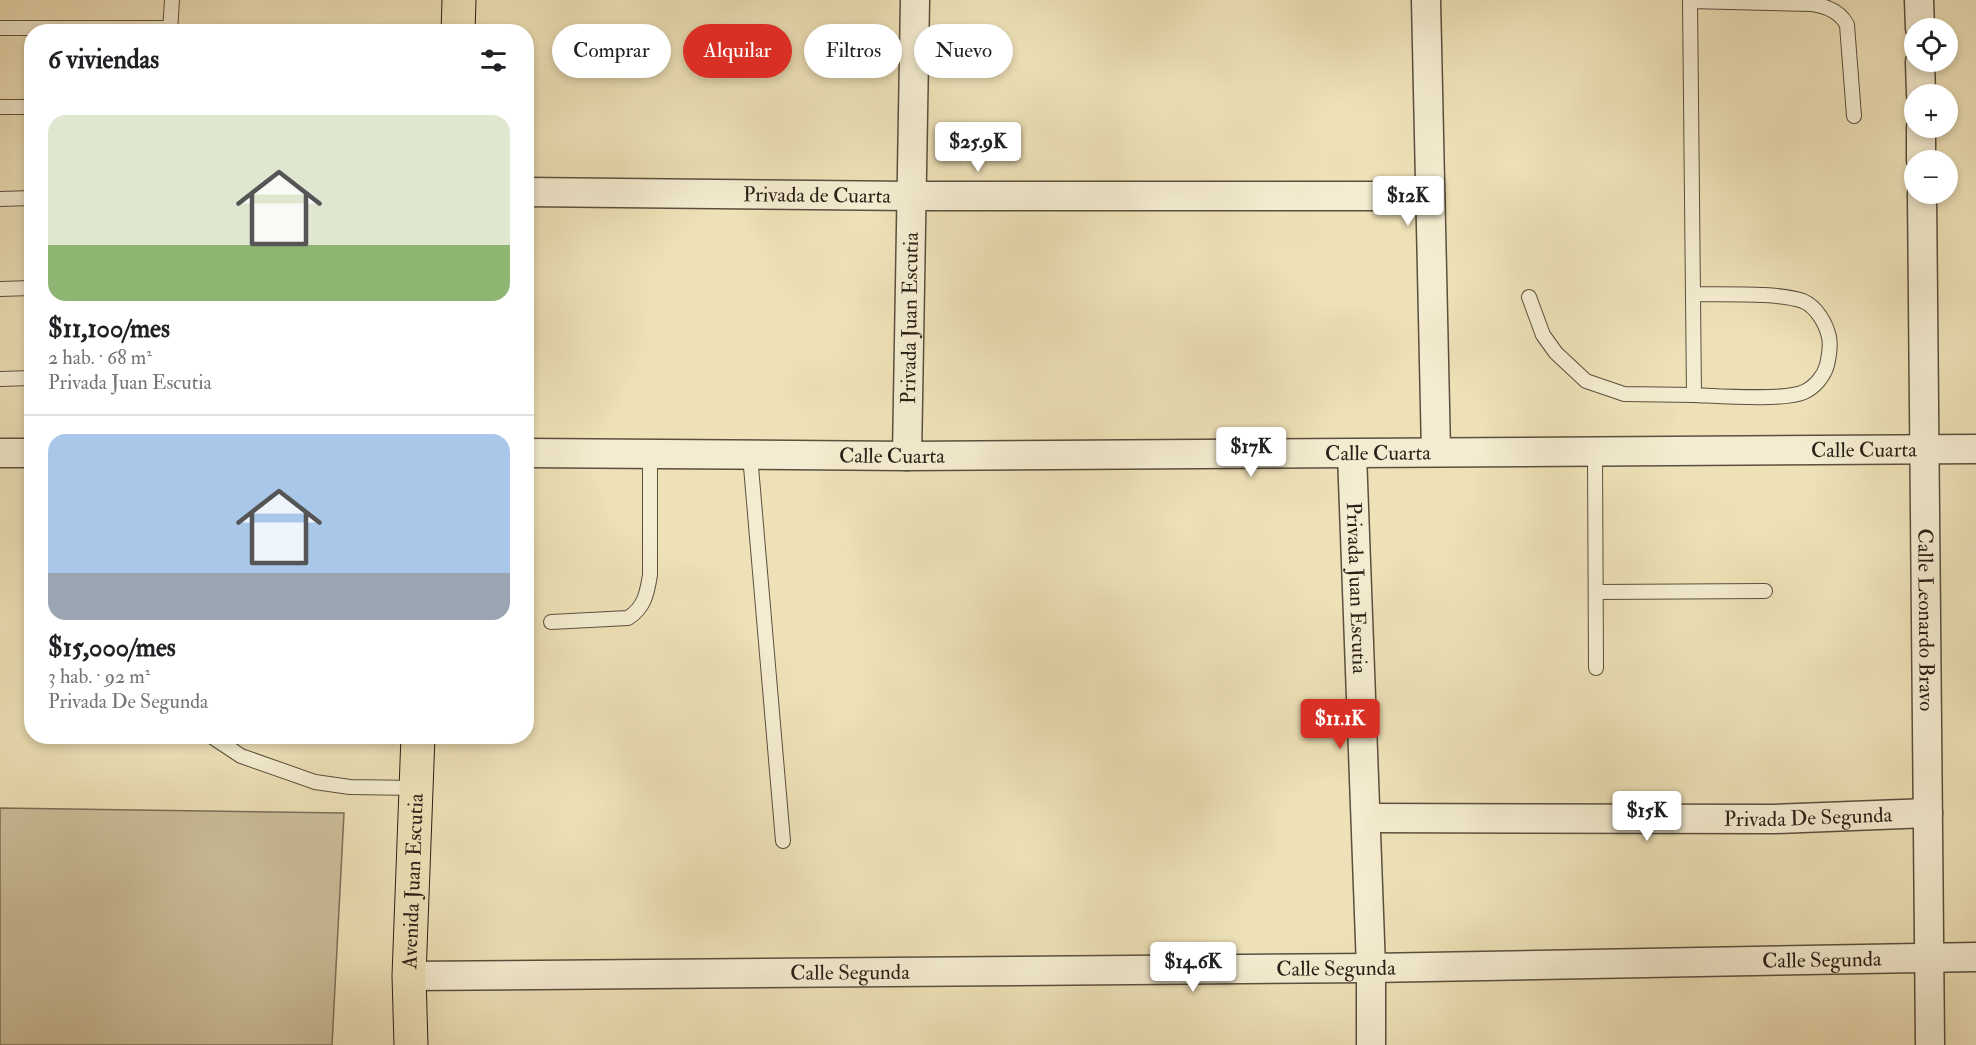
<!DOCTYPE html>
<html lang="es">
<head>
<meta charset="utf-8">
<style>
  :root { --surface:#fff; --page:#f6f6f6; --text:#202124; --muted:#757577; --line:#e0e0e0; --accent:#d93025 }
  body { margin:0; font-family:"IM FELL Double Pica",serif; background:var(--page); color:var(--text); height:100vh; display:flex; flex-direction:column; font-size:22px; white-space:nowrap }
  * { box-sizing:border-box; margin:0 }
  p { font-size:20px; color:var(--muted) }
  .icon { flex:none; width:33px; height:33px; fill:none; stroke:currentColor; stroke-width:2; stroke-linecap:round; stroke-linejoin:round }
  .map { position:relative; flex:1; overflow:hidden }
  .details { position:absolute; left:24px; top:24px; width:510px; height:720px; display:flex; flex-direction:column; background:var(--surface); border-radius:24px; box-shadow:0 3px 9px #0003 }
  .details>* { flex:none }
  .banner { position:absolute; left:552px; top:24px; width:570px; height:54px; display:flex; gap:12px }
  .controls { position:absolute; left:1904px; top:18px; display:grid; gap:12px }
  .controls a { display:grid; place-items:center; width:54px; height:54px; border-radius:50%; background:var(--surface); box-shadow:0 3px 9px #0003; font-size:30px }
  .price { position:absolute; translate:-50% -51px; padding:0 14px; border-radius:6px; background:#fff; color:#222; font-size:20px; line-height:39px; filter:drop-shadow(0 2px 3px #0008) }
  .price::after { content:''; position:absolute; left:50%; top:36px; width:18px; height:14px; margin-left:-9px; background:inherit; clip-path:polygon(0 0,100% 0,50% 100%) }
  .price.current { background:var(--accent); color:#fff }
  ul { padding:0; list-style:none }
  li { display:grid; align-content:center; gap:12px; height:318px; padding:0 24px }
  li+li { border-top:2px solid var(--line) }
  li span { display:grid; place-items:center; height:186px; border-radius:18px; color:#555 }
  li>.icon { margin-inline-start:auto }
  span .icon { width:108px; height:108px; fill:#fffc; stroke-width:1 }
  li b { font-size:26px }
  h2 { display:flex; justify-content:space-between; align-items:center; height:72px; padding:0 24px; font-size:26px }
  .tag { padding:0 21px; border-radius:27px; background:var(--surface); box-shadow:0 3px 9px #0003; font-size:21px; line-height:54px }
  .tag.current { background:var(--accent); color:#fff }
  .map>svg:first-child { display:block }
  .green { fill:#cdc09c; stroke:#7c6f59; stroke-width:1.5 }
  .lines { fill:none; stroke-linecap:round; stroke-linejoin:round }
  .lane-casing { stroke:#5b4f3e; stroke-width:16 }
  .street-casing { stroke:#5b4f3e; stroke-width:31 }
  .primary-casing { stroke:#2a1e16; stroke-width:35 }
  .lane { stroke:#f4ecd0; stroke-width:14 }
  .street { stroke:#f4ecd0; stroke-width:28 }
  .primary { stroke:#eee1b7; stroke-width:33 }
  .labels { text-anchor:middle; stroke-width:4.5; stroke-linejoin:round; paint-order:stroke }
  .street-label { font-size:21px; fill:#2a1e16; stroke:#f4ecd0 }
</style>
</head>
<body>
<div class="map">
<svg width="1976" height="1045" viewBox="0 0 1976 1045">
  <rect width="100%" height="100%" fill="#eee1b7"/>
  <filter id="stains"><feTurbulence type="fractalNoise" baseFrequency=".00333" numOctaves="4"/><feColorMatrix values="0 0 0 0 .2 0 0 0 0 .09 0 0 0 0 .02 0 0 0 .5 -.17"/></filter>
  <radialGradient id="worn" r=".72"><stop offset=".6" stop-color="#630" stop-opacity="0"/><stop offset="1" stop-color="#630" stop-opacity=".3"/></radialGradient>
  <path class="green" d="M0,808L344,813L332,1045H0Z"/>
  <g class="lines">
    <defs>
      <path id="lane" d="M1690,0L1694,395C1719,396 1784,401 1804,392C1815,387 1824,376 1827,365C1829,356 1831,346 1829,337C1826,324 1817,307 1803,301C1777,292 1722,295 1693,294
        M1690,1L1812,4C1826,6 1840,11 1847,25L1854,116
        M0,28H170
        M170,32L172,0
        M0,107H32
        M0,199L32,198
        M0,289L32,288
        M1529,297L1543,335L1556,353L1586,381L1624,394L1694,395
        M0,379L32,378
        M1595,451L1596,668
        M750,455L783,841
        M1596,592L1765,591
        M551,622L628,618C644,608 647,594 650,575V454
        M211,736L241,756L315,782L350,787L416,788"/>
      <g id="street">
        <path d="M1426,0L1436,452"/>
        <path d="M1919,0L1920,28"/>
        <path d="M1920,62L1921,94"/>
        <path d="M1921,128V160"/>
        <path id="s1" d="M526,192L911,196H1430"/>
        <path id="s2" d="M1922,194L1930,1045"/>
        <path d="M0,453H32"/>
        <path id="s3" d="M526,453L907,456L1976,449"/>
        <path id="s4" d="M1352,454L1371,968V1045"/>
        <path id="s5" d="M907,456L915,0"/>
        <path id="s6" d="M1366,818L1775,819L1928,813"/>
        <path id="s7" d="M409,976L1371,968L1976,957"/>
      </g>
      <g id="primary">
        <path d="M458,32L459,0"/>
        <path id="s8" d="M411,1045L409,976L418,736"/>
      </g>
    </defs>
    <use href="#lane" class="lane-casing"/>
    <use href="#street" class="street-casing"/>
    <use href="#primary" class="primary-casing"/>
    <use href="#lane" class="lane"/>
    <use href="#street" class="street"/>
    <use href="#primary" class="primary"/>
  </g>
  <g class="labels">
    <g class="street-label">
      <text dy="7" stroke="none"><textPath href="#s1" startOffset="291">Privada de Cuarta</textPath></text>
      <text dy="7" stroke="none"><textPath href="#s5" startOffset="138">Privada Juan Escutia</textPath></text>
      <text dy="7" stroke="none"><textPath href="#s3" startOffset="1338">Calle Cuarta</textPath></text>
      <text dy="7" stroke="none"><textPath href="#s3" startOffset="852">Calle Cuarta</textPath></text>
      <text dy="7" stroke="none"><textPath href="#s3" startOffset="366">Calle Cuarta</textPath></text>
      <text dy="7" stroke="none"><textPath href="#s4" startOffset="134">Privada Juan Escutia</textPath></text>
      <text dy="7" stroke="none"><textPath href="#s2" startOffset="426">Calle Leonardo Bravo</textPath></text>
      <text dy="7" stroke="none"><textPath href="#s6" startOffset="442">Privada De Segunda</textPath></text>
      <text dy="7" stroke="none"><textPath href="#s8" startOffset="164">Avenida Juan Escutia</textPath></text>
      <text dy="7" stroke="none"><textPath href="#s7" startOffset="1413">Calle Segunda</textPath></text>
      <text dy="7" stroke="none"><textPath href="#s7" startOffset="927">Calle Segunda</textPath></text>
      <text dy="7" stroke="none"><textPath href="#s7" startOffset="441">Calle Segunda</textPath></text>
    </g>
  </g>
  <rect width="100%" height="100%" filter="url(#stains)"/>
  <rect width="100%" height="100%" fill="url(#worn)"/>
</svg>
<div class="controls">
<a><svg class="icon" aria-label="locate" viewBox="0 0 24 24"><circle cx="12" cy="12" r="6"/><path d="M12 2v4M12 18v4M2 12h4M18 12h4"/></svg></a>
<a>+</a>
<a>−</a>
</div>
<b class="price" style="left:978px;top:173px">$25.9K</b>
<b class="price" style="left:1408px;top:227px">$12K</b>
<b class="price" style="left:1251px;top:478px">$17K</b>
<b class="price current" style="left:1340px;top:750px">$11.1K</b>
<b class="price" style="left:1647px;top:842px">$15K</b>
<b class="price" style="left:1193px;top:993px">$14.6K</b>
<div class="banner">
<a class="tag">Comprar</a>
<a class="tag current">Alquilar</a>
<a class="tag">Filtros</a>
<a class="tag">Nuevo</a>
</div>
<section class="details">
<h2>6 viviendas<svg class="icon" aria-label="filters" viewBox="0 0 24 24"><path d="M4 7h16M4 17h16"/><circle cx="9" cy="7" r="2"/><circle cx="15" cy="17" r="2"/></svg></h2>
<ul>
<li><span style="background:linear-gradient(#dfe7d0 70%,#8fb573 0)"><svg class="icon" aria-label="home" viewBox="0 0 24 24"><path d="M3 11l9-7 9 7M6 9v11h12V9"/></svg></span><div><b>$11,100/mes</b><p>2 hab. · 68 m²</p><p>Privada Juan Escutia</p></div></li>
<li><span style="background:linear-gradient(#a9c7e8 75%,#9aa5b1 0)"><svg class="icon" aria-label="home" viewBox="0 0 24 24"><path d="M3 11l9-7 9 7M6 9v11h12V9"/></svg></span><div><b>$15,000/mes</b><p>3 hab. · 92 m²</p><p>Privada De Segunda</p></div></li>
</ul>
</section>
</div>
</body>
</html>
